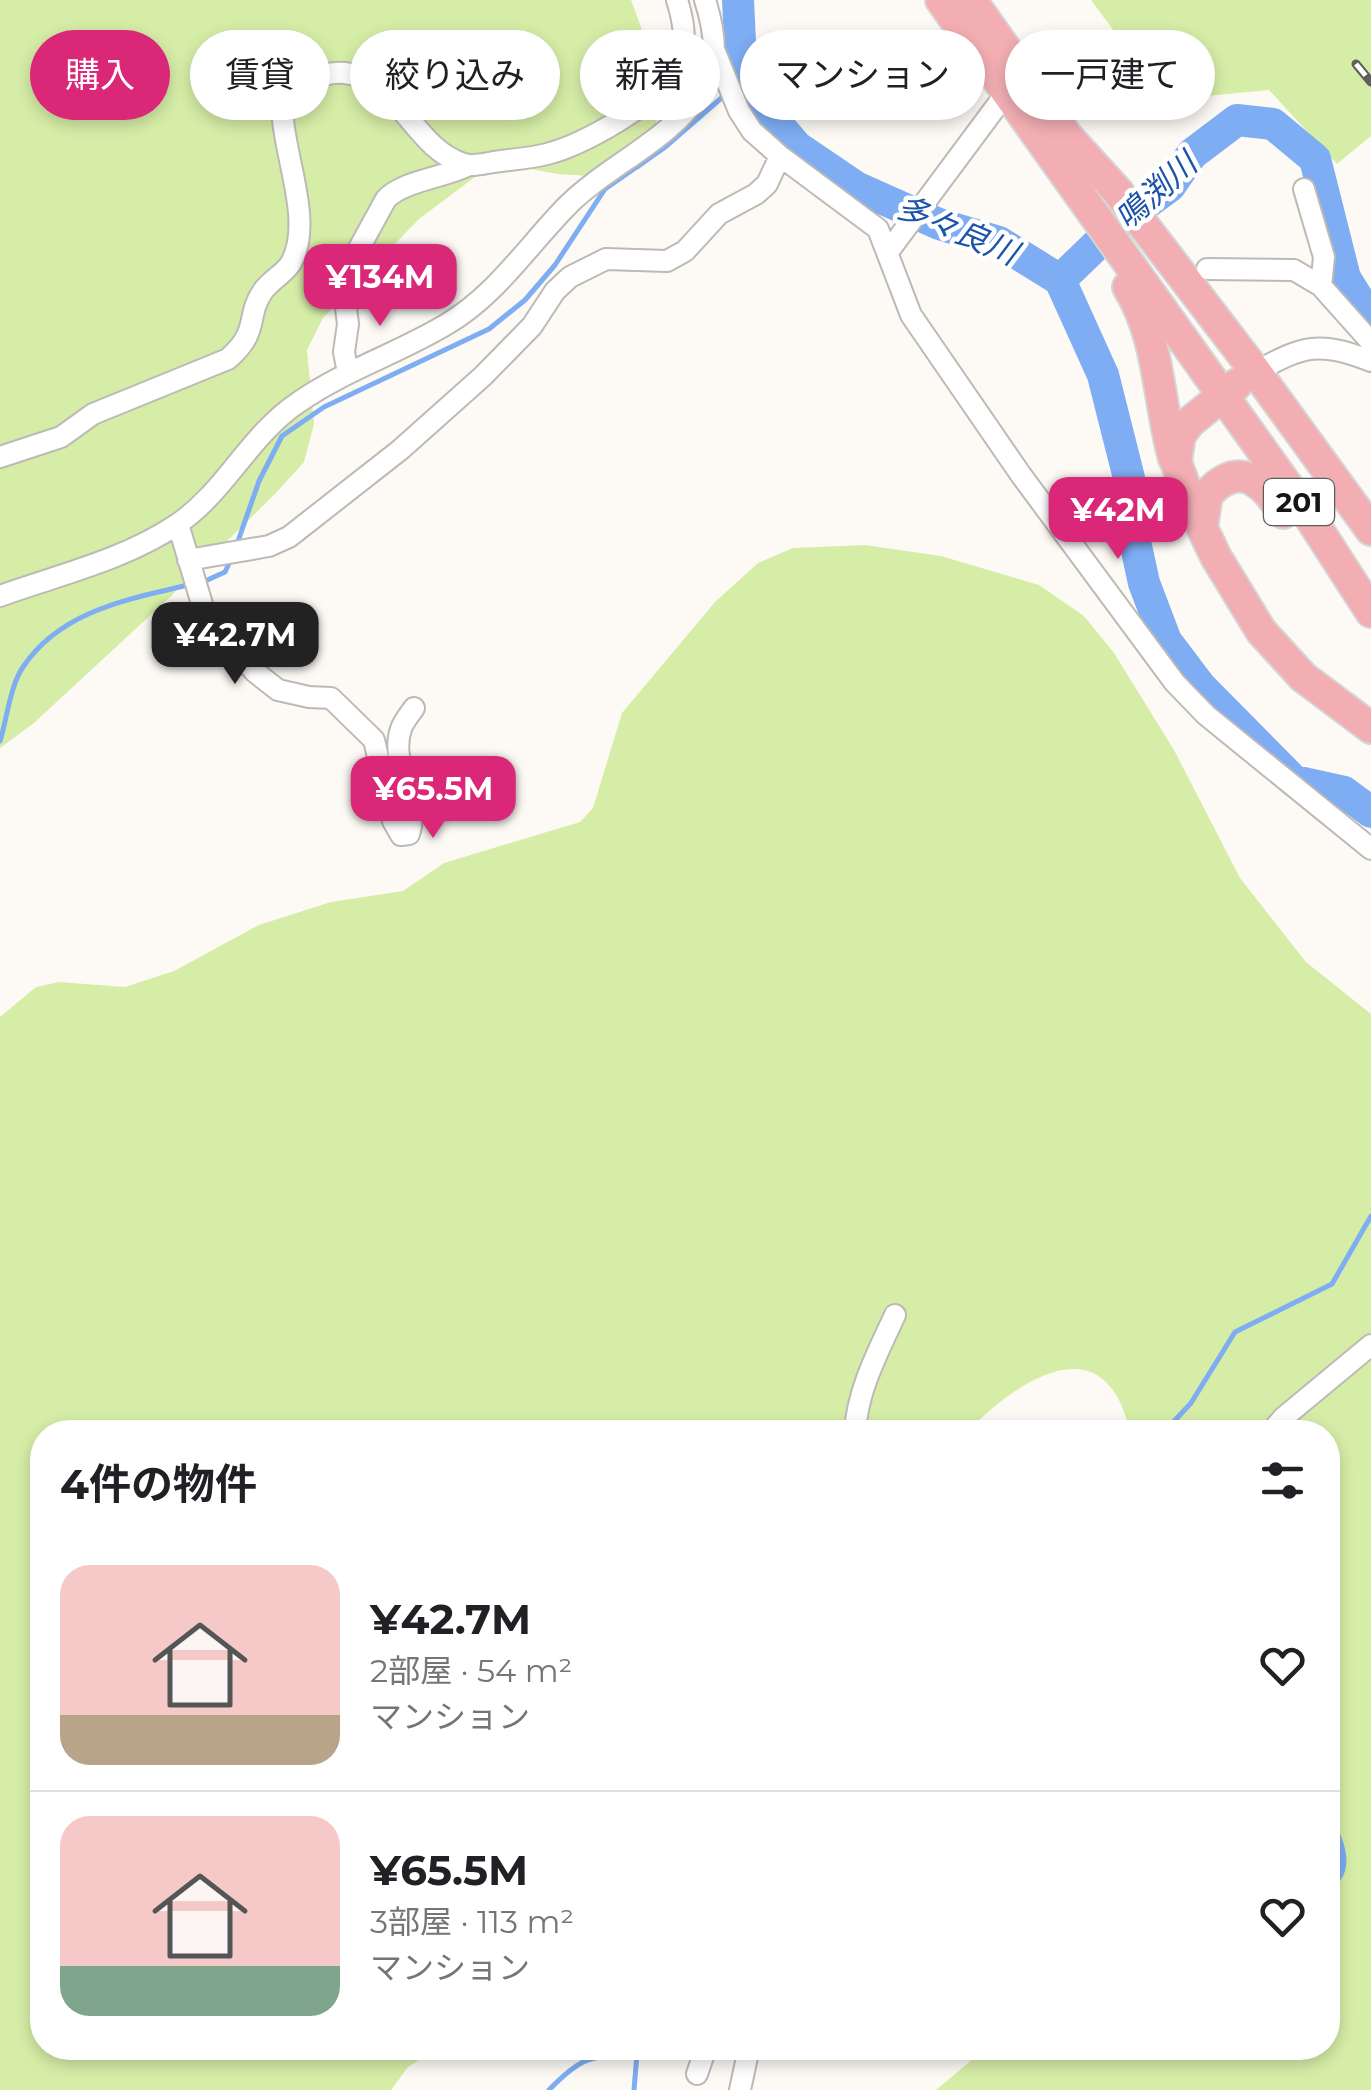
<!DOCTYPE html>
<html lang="ja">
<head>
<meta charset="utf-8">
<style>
  :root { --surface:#fff; --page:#f6f6f6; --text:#202124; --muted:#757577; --line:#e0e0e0; --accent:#db2777 }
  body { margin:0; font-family:Montserrat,"Noto Sans JP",sans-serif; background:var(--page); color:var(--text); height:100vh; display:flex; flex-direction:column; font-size:38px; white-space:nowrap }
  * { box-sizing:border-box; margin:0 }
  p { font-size:32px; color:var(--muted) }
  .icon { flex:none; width:55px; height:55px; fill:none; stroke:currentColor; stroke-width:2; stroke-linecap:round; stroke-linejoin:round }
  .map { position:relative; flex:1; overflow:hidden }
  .panel { position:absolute; left:30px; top:1420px; width:1310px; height:640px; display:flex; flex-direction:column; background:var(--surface); border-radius:40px; box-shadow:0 5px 15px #0003 }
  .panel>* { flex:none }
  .guide { position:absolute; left:30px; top:30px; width:1312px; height:90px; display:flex; gap:20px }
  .price { position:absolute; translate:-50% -85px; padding:0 22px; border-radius:20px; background:var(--accent); color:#fff; font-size:32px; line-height:65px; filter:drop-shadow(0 2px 5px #0008) }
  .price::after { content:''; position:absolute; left:50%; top:60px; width:30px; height:22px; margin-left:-15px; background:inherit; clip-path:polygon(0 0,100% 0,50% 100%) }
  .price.on { background:#222; color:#fff }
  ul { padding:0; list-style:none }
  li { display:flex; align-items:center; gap:30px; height:250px; padding:0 30px }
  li+li { border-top:2px solid var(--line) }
  li span { display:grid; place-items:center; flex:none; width:280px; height:200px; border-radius:30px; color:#555 }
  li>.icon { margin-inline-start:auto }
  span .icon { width:120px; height:120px; fill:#fffc; stroke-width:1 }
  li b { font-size:42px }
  h2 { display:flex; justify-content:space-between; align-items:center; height:120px; padding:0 30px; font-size:42px }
  .chip { padding:0 35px; border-radius:45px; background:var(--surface); box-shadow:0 5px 15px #0003; font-size:35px; line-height:90px }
  .chip.on { background:var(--accent); color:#fff }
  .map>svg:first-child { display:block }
  .green { fill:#d6eda7 }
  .water { fill:#7eadf3 }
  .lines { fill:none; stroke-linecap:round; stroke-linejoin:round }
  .stream { stroke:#7eadf3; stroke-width:5 }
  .river { stroke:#7eadf3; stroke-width:32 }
  .minor-casing { stroke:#bdbab6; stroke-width:24 }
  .highway-casing { stroke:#d5d5d5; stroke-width:34 }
  .path { stroke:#807e7b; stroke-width:4; stroke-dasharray:8 5; stroke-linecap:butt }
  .minor { stroke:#fff; stroke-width:20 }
  .highway { stroke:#f2aeb3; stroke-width:30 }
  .rail-casing { stroke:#605e5c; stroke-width:9 }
  .rail { stroke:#fff; stroke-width:5; stroke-dasharray:15; stroke-linecap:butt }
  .labels { text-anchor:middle; stroke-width:9; stroke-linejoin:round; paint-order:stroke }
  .shield { fill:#fff; stroke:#5c5b5a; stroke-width:2.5 }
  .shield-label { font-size:28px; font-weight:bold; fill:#161514 }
  .water-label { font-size:32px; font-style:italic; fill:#1c55a7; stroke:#fff }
</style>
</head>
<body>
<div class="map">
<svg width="1371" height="2090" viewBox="0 0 1371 2090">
  <rect width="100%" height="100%" fill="#fdfaf5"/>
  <path class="green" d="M0,0H631C653,56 660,95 655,156L640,169L610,177L557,174L510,165L483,171L419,219L323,318L307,350L314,424L304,462L275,494L170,597L34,723L0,748Z
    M1091,0H1371V136L1337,164L1269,90L1165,100Z
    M865,545L941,556L1039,585L1084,616L1114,653L1174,750L1240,878L1306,962L1371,1014V2090H936L986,2048H1328V1432H1130C1105,1322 1019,1379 967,1432H42V2048H439L408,2067L391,2090H0V1017L36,987L59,982L125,987L174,971L259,925L331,902L403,891L444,863L580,822L593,808L622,713L715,602L758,563L793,548Z"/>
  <path class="water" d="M1328,1805C1340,1835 1363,1870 1328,1892Z"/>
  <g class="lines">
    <path class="stream" d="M237,544L259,481L282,436L324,407L489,329L525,300L555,265L605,189L664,148L726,94
      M203,582L225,572L231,559
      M0,741C7,719 10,686 23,667C61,610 130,599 192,584
      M1164,1432L1191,1403L1235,1332L1332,1284L1371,1216
      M549,2090C583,2055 590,2057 637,2054L639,2048
      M634,2090L637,2054"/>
    <path class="river" d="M738,0L742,83L797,147L856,187L939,224L999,242L1060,280L1103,375L1129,478L1134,537L1144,583L1166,641L1200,686L1294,781L1344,792L1371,812
      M1060,280L1118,224L1170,186L1192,154L1237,120L1273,124L1315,159L1345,278L1371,320"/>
    <defs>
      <path id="minor" d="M715,52L739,111L752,131L780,156L878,229L911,315L1021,475L1175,683L1206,715L1371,849
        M1304,189L1324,257L1321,286L1371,342
        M888,252L1007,92L1014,87
        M1207,269L1294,270L1321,286
        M1256,372C1304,345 1319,341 1371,361
        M348,373L344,352L348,324L343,285L346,272L386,199C403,181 442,178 467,166
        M0,457L61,437L93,414L228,359C261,330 245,317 263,291C271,280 284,274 291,263C314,221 283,155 282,108C295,88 319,70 345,73C399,79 413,148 464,164C474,167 490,162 501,161C516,159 532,158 547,154C582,145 655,105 674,73C688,50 685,25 677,0
        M178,524L205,614L224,637L255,672L278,690L309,697L331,698L374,740L393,821L401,835L409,834C421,801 389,764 401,729C403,722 410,714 414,708
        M188,560L269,546L289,537L400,450L483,376L532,326L555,291L570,277L606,259L667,261L685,251L719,214L756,194L767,184L780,156
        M0,596C58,575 124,560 176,525C225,493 249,435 299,402C345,370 399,353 447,324C496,295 527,247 566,207C607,165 672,140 704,88C720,62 714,28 705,0
        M855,1432C857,1391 878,1352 895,1315
        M1271,1432L1283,1418L1371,1345
        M697,2074L706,2048
        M740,2090L749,2048"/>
      <path id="highway" d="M941,0L1311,519L1371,612
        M971,0L1067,136L1118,192L1256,372L1371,530
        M1128,287C1160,339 1158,402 1174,459
        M1237,384L1190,422L1180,435L1176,462L1194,511L1216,557L1261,631L1303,677L1371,728
        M1202,528L1207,495C1239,459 1263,481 1283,513"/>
    </defs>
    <use href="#minor" class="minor-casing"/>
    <use href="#highway" class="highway-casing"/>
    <path class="path" d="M1328,1465L1336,1475L1328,1485"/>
    <use href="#minor" class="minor"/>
    <use href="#highway" class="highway"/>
    <defs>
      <path id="rail" d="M1356,64L1371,82"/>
    </defs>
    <use href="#rail" class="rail-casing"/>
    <use href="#rail" class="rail"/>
  </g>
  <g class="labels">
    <rect class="shield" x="1264" y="479" width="70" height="46" rx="8"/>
    <g class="shield-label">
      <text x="1299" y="512">201</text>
    </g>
    <g class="water-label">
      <text transform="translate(1156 191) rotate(-42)" y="11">鳴渕川</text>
      <text transform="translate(957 230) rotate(23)" y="11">多々良川</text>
    </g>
  </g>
</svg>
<b class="price" style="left:380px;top:329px">¥134M</b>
<b class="price" style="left:1118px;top:562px">¥42M</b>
<b class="price on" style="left:235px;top:687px">¥42.7M</b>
<b class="price" style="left:433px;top:841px">¥65.5M</b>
<div class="guide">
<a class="chip on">購入</a>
<a class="chip">賃貸</a>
<a class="chip">絞り込み</a>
<a class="chip">新着</a>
<a class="chip">マンション</a>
<a class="chip">一戸建て</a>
</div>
<section class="panel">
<h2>4件の物件<svg class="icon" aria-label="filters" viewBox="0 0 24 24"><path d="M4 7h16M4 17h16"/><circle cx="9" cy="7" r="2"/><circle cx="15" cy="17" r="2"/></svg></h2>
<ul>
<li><span style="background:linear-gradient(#f6c9c9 75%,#b9a48a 0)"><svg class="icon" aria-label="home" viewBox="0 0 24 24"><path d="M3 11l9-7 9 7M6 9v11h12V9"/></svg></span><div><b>¥42.7M</b><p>2部屋 · 54 m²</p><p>マンション</p></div><svg class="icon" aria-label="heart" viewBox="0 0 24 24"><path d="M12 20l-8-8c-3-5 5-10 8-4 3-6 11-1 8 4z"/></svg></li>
<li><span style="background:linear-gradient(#f6c9c9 75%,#7fa58c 0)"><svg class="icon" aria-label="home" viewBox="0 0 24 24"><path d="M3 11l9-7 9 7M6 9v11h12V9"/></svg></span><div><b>¥65.5M</b><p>3部屋 · 113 m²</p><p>マンション</p></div><svg class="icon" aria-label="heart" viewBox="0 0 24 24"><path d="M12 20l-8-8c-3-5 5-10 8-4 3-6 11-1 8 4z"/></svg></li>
</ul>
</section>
</div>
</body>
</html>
